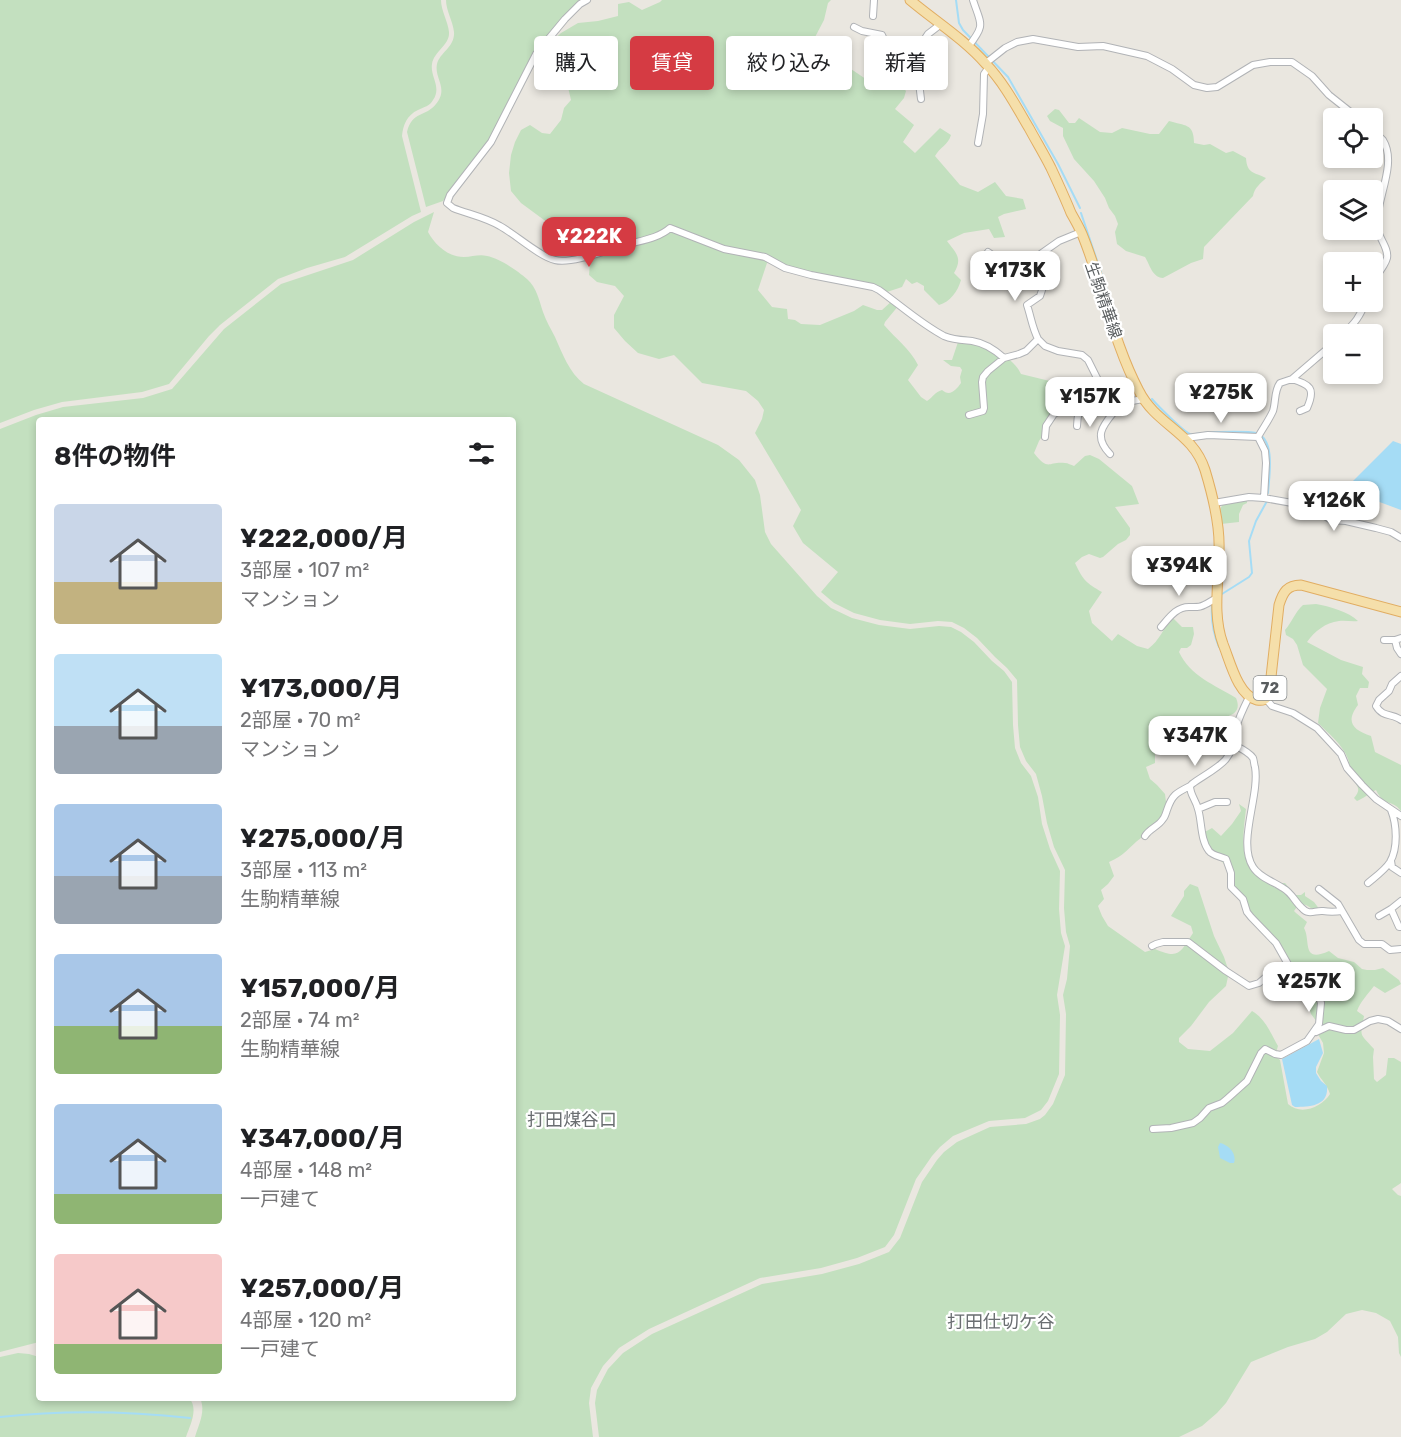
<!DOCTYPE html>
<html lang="ja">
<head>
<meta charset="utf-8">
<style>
  :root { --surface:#fff; --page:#f6f6f6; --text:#202124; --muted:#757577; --accent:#d53b43 }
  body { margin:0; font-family:Rubik,"Noto Sans JP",sans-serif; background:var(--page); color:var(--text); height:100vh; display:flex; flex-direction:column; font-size:22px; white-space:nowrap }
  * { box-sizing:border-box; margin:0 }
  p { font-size:20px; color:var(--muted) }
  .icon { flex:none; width:33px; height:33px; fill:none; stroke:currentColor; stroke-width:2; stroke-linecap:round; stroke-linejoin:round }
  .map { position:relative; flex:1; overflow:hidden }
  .details { position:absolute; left:36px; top:417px; width:480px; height:984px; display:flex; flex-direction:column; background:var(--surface); border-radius:6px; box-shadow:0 3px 9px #0003 }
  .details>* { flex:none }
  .guide { position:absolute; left:534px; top:36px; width:570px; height:54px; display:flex; gap:12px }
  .controls { position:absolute; left:1323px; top:108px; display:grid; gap:12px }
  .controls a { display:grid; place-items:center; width:60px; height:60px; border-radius:6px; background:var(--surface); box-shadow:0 3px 9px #0003; font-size:30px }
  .price { position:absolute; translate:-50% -51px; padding:0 14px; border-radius:12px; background:#fff; color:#222; font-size:20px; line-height:39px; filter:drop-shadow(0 2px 3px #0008) }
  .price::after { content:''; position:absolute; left:50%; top:36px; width:18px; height:14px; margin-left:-9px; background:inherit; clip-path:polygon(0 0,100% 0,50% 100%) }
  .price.selected { background:var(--accent); color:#fff }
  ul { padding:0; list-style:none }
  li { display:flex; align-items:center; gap:18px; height:150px; padding:0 18px }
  li span { display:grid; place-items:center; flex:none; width:168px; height:120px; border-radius:6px; color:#555 }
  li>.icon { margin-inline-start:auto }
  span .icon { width:72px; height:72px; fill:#fffc; stroke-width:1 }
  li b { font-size:26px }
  h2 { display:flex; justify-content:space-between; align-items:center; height:72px; padding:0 18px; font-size:26px }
  .tag { padding:0 21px; border-radius:6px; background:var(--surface); box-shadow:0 3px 9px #0003; font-size:21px; line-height:54px }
  .tag.selected { background:var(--accent); color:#fff }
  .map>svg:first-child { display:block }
  .green { fill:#c3e0bf }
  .water { fill:#a5dcf5 }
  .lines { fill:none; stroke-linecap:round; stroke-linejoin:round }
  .stream { stroke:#a5dcf5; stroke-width:2 }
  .street-casing { stroke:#b1b3b6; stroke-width:8 }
  .primary-casing { stroke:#e1ad62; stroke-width:11 }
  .street { stroke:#fff; stroke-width:6 }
  .primary { stroke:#f5dfaa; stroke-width:9 }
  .labels { text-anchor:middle; stroke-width:4.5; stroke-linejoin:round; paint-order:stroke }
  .shield { fill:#fff; stroke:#8b8e8f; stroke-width:1.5 }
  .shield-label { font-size:15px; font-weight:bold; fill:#595d5f }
  .street-label { font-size:16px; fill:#595d5f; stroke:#fff }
  .neighbourhood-label { font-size:18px; fill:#6a6e71; stroke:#fff }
</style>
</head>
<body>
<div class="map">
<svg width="1401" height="1437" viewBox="0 0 1401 1437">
  <rect width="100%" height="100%" fill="#eae7e0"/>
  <path class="green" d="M0,0H441C441,11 448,21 449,32C450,45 434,51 432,64C430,77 442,87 433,100C430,106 424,107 418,110C407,115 403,125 402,136L421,212L412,216L345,257L307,268L278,279L220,325L209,336L169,384L142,392L62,402L34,410L0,423Z
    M446,0H581L563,17L534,53L489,141L443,201L426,207L407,132C412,111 426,117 436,104C449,88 434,79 437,64C440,52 455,47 454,32C453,21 446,11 446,0Z
    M662,0H831L828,3L824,20L813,41L851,69L882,90L898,82L906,91L904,98L895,109L914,125L903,142L915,153L940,128L951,135C948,145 940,147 935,156L960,185L978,192L995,182L1006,196L1023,199L1026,209L1004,214L998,217L1005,237L994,238L989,229L964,233L947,241C956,253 963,258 954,273L961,280C958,291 950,302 939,305L924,290V286L917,282L912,284L906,279L902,287L881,294L866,285L838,281L770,261L767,263L758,290L772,307L787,309L788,319L795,320L801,324L820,325L854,311L863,305L877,310H882L893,300L899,305L885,322L884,325C896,339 910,349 918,365L908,380L921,397L927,401C933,397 935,392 942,390C950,397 956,390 961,383L960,377L962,370L960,367L951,366L943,360H952L959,339L963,336C982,340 1013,356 1021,374L1062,384L1065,388L1057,401L1060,410L1039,441L1034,453C1049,472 1048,461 1065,463C1068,463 1071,465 1074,466L1085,456L1090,455L1099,459L1132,486L1139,504L1115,507L1130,528V535L1126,540L1118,544L1103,557L1100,558L1089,554L1082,557L1075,563C1083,580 1086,583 1102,592L1089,611L1092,623L1112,641L1118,634L1137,646L1148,649C1160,640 1163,629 1172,617L1182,627H1193L1194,634L1191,645L1187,648H1181L1179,652C1190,676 1215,685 1236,698C1244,717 1223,716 1211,722L1205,717L1194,724L1191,734L1186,737L1181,735L1173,740L1166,734L1159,738L1155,748V763L1146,767L1150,779L1157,785L1165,794L1166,802L1162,823C1155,828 1148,833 1141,838C1129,847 1124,856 1109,862L1114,876L1108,884L1101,890L1104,899L1098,906L1102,916L1108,926L1145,952L1155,949C1180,960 1180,952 1193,933L1191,926L1171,916L1184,896V891L1190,884L1198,887L1214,936L1224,957L1229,972L1226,986L1209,1002L1191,1026L1179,1038V1042L1188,1049L1210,1051L1233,1033L1252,1011C1265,1018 1271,1034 1278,1046L1275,1056L1280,1060L1288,1104C1301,1116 1322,1107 1330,1094C1327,1084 1321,1080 1317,1072L1324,1053L1323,1043L1315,1029L1317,1022L1311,1014L1308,1004L1307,993L1303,986L1278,951L1275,945L1270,942L1252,918L1232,887L1229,868C1217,858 1208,848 1203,833L1212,828L1221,836L1232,824L1241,811L1239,804L1246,809C1244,827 1239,855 1252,870C1259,876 1268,882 1275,888L1279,883H1285L1295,895H1301L1305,892V896L1314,902L1320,910L1316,911L1306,905L1299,904L1294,911L1296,913L1307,922L1304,928C1311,940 1301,964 1329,951L1338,958L1354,962L1362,969L1367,970H1375L1383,968L1399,980L1401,984L1385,993L1374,986C1368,994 1360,1002 1357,1011L1364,1016C1360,1038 1359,1032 1374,1049L1373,1057L1374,1079L1377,1082L1386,1075L1388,1058H1394L1401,1062V1183L1392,1189L1398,1195L1401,1196V1357L1399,1353L1398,1337L1390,1321L1376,1313L1362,1310L1346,1314L1327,1332L1315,1339L1288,1347L1251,1362L1226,1403L1217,1413L1202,1426L1179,1437H599L595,1403L597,1390L608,1369L623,1353L652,1334L762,1284L822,1274L859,1264L889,1252L900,1238L922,1182L937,1160L944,1152L957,1142L990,1127L1026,1124L1040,1119L1045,1115L1053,1104L1065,1075L1066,1014L1063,995L1067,979L1070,946L1066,932L1064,908L1065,870L1054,847L1047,823L1042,796L1036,774L1026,761L1020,747L1018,725L1017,680L1007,668L995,657L977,638L964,628L952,622L938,621L910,624L880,620L854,613L834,603L821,592L838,572L803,543L793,526L801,510L755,433L762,419L764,410L758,401L746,391L702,383L674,355L659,359L638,353L625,341L614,328V315L624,296L615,286L597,282L589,275L590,262L598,254L596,244L585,248L581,241L559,231L521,203L511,191L509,173L511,155L515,142L521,130L530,125L542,133L550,134L561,120L564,108L571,100L567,83L554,84L539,62L547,46L561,33L578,23L598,21L618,16V4L629,2L642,10L660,2Z
    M1055,109L1059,110L1069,123H1075L1079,118L1100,132L1112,133L1122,128L1150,134H1159L1169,121C1185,126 1194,123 1194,143L1204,145L1210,144L1226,153L1233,151L1246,158C1247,174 1254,172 1266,178C1261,183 1254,188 1253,196L1204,247L1203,259L1191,263L1163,278C1152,277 1150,265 1145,257L1126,251L1117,244L1115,232L1118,224L1115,216L1109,208L1105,198L1094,181L1074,159L1063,136V128L1050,121L1047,116Z
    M434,212L428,232C435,245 448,257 464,257C472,257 479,254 487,256C499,258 518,271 527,279C537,288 539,300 543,312C546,321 551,329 555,337C563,355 569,372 584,384L718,445L739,460L755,480L760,495L765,532L771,544L817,596L831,608L852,618L879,625L910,629L939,626L951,627L961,632L974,642L992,661L1004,671L1012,682L1013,725L1015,748L1021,763L1031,776L1038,797L1042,824L1050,849L1060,871L1059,909L1061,933L1065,946L1057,995L1060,1015L1059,1074L1048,1101L1041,1110L1025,1118L989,1121L953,1136L940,1147L932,1156L916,1179L894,1235L885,1247L857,1258L821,1268L760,1278L649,1329L619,1348L603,1366L591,1388L589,1403L593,1437H195C199,1424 206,1411 200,1398H513V420H39V1342L0,1352V429L36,415L63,407L143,398L172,389L224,329L281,284L353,260L414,222Z
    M1247,500V503L1243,505L1239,514V522L1221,524L1220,509L1223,504Z
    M1316,604C1329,606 1349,612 1358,621C1352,622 1345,620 1339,621C1325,623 1315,631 1307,642L1341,660L1363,667L1362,674L1369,682L1368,688H1360L1356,696L1358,705C1345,722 1353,730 1371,736L1375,752L1401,765V811C1392,799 1384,807 1376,790C1369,793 1363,799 1357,801L1354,798C1362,788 1357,788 1353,778C1350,772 1350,765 1348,759C1343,745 1328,733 1318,723L1320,708L1327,689L1303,665L1297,645L1293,639L1286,635L1285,630C1292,622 1295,612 1303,605Z
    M18,1353L29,1354L39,1357V1398H189C199,1409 190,1425 186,1437H0V1357Z"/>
  <path class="water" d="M1393,441L1401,444V510L1350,491L1351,483Z
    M1319,1039L1323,1053L1316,1067V1073L1321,1081L1327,1086C1329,1106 1310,1107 1295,1107L1292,1105L1282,1059Z
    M1220,1143C1229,1145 1237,1154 1234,1163H1230L1220,1158L1218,1147Z"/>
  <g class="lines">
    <path class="stream" d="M956,0L959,23L963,30L1008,77L1058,164L1080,208
      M1081,213L1117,320
      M1152,399C1157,405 1184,432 1190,434C1197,435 1207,432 1214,432C1222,432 1249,431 1256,433C1276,439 1269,477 1268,493
      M1222,594L1249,577L1252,573L1249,541L1256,521L1267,501
      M1212,606C1211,620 1213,633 1219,647
      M0,1417C64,1410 126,1411 190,1418"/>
    <defs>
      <path id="street" d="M587,0L580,4L565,19L536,54L491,142L450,195L447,203L453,208C468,214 485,217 500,226C515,234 540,257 555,260C571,264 605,251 622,246C637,241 658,239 670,228L724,249L765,257L785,268L811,275L873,287L879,290C900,305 921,324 944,336C954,340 961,340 972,341C985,343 994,349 1004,358
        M873,16L874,0
        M854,27L862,31L882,35L886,44L892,47L922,43L928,34L941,24
        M968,47C986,24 981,25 973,0
        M986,63L1005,48L1017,42L1033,39L1078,47L1103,46L1147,56L1172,69L1194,85L1207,88L1217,87L1253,65L1270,62H1292L1312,76L1329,95L1358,118
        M921,99L919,83L923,75L919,53L922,43
        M1372,131C1376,134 1380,137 1383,140C1398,164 1375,201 1377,227C1378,237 1389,248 1387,258C1385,266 1377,275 1372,282
        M978,143L983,114L984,74L989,67
        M988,252L1008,266L1013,268L1032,260L1059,241L1081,232
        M1032,260L1042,290L1040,296L1027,305C1031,317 1032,327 1038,339
        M1343,334C1354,324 1361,316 1365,302
        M1292,379C1310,385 1316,388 1307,408L1300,411
        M969,415L983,411L984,408L982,382L983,377L988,371L1004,358L1019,354L1026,351L1038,339L1045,346L1058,351L1082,355L1088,360L1098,380L1105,389L1121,403L1143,399
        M1077,426C1078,404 1084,394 1097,378
        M1045,437L1046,426L1054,414L1064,409L1085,394
        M1258,437L1265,451L1266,463L1264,498L1309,506L1331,520L1346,521L1376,528L1391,532L1401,538
        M1258,437C1263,428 1269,420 1273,411C1276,401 1274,391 1280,383L1292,379L1334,343
        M1186,438L1208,435L1258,437
        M1110,454C1090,433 1107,422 1121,403
        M1214,503L1249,497L1264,498
        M1161,627C1169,618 1176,607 1189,607C1194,607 1199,608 1204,605C1209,603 1212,600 1217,598
        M1384,640H1395L1401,638
        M1395,640L1397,648L1401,654
        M1401,676L1392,684L1389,691L1379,700L1376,706C1383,718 1392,713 1401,720
        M1266,699L1272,706L1293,713L1317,728L1341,754L1347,768L1362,785L1376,799L1401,816
        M1234,745C1240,748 1249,752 1253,758C1254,760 1254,765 1255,767C1260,796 1237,842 1253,867C1259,877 1274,882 1283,888C1292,893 1295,902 1302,908C1309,916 1315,910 1323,911C1329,912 1335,912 1342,911
        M1193,747L1197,744L1237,725
        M1198,809L1215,802H1227
        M1145,836C1150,828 1158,827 1163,819C1165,817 1166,813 1167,810C1172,795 1176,793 1190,786
        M1391,861L1392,867L1401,873
        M1368,883C1375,877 1385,870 1390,862C1398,848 1397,825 1391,810
        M1319,889L1338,904L1359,940L1364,944H1382L1390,950L1401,949
        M1391,909L1399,927H1401
        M1379,916L1391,909L1401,901
        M1152,946L1156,944L1163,942H1188L1226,971L1249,986L1259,983L1266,977L1292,968
        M1316,1032L1329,1026L1346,1030H1354L1370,1021L1378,1019L1388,1021L1401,1029
        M1153,1129L1171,1128L1193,1123L1200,1118L1209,1108L1222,1103L1228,1098L1247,1081L1261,1053L1265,1049L1275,1054L1281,1055L1307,1041L1319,1024L1321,1003L1317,990L1314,983L1303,974L1289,966L1276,943L1251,917L1247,912L1243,899L1231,887V873L1226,859C1220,856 1213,856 1209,851C1200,839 1202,821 1198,809C1196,800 1190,795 1190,786L1192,784C1201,777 1219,768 1226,759C1234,749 1233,739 1236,728C1239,717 1244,707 1249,697"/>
      <path id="primary" d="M910,0C935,21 964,39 986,64C1004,83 1016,106 1029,128C1036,141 1044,154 1051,168C1058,183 1065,198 1071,213C1075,220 1079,227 1082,234C1103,285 1113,342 1139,391C1156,425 1193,432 1205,470C1212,493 1220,527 1219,550C1219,582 1212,614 1223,644C1230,661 1238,696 1257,700C1263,701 1265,700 1269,695L1279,605C1283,592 1287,585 1301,585L1401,612"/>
    </defs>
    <use href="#street" class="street-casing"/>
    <use href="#primary" class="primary-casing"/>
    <use href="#street" class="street"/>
    <use href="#primary" class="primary"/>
  </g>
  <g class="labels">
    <rect class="shield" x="1253.5" y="676" width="33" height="24" rx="4.5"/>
    <g class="shield-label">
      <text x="1270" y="693">72</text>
    </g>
    <g class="street-label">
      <text transform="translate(1104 300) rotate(71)" y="6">生駒精華線</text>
    </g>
    <g class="neighbourhood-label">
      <text x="572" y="1126">打田煤谷口</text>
      <text x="1001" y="1328">打田仕切ケ谷</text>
    </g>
  </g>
</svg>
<div class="controls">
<a><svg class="icon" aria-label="locate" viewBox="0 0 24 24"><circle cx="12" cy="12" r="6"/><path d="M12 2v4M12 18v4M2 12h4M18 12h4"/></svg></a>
<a><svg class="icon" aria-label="layers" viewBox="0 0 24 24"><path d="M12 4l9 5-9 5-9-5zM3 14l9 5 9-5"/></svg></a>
<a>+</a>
<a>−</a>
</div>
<b class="price selected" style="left:589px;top:268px">¥222K</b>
<b class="price" style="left:1015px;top:302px">¥173K</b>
<b class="price" style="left:1221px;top:424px">¥275K</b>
<b class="price" style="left:1090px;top:428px">¥157K</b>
<b class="price" style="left:1334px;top:532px">¥126K</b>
<b class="price" style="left:1179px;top:597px">¥394K</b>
<b class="price" style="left:1195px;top:767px">¥347K</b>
<b class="price" style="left:1309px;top:1013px">¥257K</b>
<div class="guide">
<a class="tag">購入</a>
<a class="tag selected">賃貸</a>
<a class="tag">絞り込み</a>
<a class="tag">新着</a>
</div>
<section class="details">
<h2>8件の物件<svg class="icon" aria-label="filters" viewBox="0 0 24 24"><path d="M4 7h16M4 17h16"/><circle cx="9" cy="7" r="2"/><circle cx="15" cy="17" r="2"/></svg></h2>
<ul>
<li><span style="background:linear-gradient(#c9d6e8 65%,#c2b280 0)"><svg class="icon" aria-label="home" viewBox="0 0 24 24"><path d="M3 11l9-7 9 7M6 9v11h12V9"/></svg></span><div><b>¥222,000/月</b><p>3部屋 · 107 m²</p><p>マンション</p></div></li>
<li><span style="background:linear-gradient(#bfe0f5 60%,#9aa5b1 0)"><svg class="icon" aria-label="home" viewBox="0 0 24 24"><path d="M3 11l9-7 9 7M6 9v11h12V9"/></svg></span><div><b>¥173,000/月</b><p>2部屋 · 70 m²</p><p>マンション</p></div></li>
<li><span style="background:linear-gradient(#a9c7e8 60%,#9aa5b1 0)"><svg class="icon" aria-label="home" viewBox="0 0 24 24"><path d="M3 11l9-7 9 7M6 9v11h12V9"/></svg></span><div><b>¥275,000/月</b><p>3部屋 · 113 m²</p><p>生駒精華線</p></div></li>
<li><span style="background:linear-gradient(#a9c7e8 60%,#8fb573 0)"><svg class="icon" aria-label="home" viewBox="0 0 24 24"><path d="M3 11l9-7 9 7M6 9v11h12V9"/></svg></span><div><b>¥157,000/月</b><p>2部屋 · 74 m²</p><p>生駒精華線</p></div></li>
<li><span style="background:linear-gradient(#a9c7e8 75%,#8fb573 0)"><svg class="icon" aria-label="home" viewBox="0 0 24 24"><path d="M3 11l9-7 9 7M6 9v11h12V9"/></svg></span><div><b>¥347,000/月</b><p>4部屋 · 148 m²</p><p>一戸建て</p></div></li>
<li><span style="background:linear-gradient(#f6c9c9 75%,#8fb573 0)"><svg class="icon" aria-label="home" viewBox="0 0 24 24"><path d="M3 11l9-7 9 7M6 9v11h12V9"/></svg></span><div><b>¥257,000/月</b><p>4部屋 · 120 m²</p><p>一戸建て</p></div></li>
</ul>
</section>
</div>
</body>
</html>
